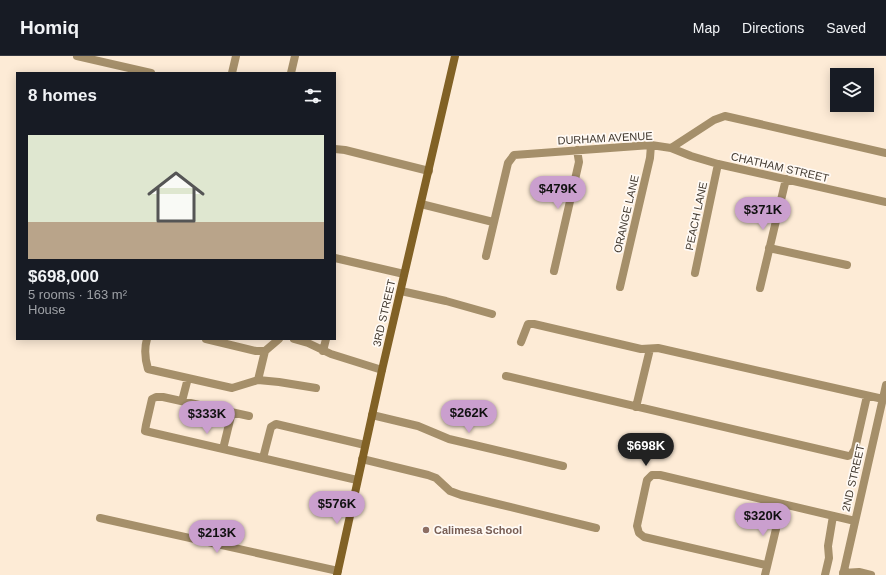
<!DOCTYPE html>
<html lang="en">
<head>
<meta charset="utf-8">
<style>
  :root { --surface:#171b24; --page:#20242c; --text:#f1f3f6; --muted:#9ea1a6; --line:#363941; --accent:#ca9fce }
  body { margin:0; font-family:Arial,sans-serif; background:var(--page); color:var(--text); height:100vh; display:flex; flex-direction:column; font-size:15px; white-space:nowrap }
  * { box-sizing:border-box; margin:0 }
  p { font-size:13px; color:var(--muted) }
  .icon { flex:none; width:22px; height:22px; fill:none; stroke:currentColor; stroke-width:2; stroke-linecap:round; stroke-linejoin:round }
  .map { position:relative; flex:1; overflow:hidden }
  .drawer { position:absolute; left:16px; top:16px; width:320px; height:268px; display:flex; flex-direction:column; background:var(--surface); border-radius:0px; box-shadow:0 2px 10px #0003 }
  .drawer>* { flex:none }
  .controls { position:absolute; left:830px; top:12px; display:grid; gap:8px }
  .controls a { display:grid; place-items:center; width:44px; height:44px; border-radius:0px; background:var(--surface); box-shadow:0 2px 10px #0003; font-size:20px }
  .price { position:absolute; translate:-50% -34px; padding:0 9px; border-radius:14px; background:var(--accent); color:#111; font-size:13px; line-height:26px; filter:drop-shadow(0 1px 2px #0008) }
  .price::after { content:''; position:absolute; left:50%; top:24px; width:12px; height:9px; margin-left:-6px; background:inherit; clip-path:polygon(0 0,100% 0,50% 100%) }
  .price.selected { background:#222; color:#fff }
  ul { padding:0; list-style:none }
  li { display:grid; align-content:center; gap:8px; height:212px; padding:0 12px }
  li span { display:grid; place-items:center; height:124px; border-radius:0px; color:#555 }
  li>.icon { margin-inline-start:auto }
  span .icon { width:72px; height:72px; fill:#fffc; stroke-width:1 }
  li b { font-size:17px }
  h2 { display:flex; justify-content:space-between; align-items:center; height:48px; padding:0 12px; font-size:17px }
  header { display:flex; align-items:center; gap:24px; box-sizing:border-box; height:56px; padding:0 20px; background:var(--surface); border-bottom:1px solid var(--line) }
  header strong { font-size:19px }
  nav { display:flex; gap:22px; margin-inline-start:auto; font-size:14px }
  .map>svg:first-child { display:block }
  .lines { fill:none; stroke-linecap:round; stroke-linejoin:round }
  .street { stroke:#a58f6a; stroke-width:8 }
  .secondary { stroke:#816125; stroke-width:8 }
  .education-dot { fill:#8d6e63; stroke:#fffaf5; stroke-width:1.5 }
  .labels { text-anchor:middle; stroke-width:3.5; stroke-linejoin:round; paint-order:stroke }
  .street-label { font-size:11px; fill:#42392f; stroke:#fffaf5 }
  .education-label { font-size:11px; font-weight:bold; fill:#785e54; stroke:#fffaf5; text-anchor:start }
</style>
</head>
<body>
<header>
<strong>Homiq</strong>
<nav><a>Map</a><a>Directions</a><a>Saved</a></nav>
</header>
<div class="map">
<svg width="886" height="519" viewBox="0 0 886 519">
  <rect width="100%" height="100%" fill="#fdebd6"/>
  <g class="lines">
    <path class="street" d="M77,0L151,17
      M232,17L236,0
      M291,17L295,0
      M671,92L691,100L718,108L886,146
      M335,93L345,94L429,115
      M421,148L493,166
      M769,192L847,209
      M486,200L508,107L514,99L651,89L671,92L714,64L725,60L886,97
      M335,202L404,218
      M554,215L579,106L577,94
      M695,217L718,108
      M620,231L650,102L651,89
      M760,232L786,123
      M401,235L446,245L492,258
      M147,283C144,293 145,303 148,313L232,332L258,324L279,326L316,332
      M206,283L256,295H265L279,283
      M294,283L308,287L331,298L382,314
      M521,286L528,268H534L641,293L658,292L883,343
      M323,295L326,283
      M506,320L848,400L852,398L855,393L867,340
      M258,324L265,295
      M182,345L188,322
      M636,351L650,293
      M372,359L418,370L449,383L563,410
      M249,360L163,341H156L152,343L146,369L145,375L357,424
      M223,393L232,356
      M263,402L271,371L276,368L365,389
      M362,403L428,419L436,422L450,435L461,439L596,472
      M100,462L338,515
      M766,509L644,481L639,477L637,470L647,424L652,419H660L855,465
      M843,517L859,516L871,519
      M765,519L782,448
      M825,519L829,502L828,490L833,460
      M843,519L886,329"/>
    <path class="secondary" d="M337,519L382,314L455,0"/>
  </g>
  <circle class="education-dot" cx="426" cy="474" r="4"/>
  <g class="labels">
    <g class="street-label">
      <text transform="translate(605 82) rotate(-3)" y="4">DURHAM AVENUE</text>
      <text transform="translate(780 111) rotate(13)" y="4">CHATHAM STREET</text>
      <text transform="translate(626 158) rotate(-77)" y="4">ORANGE LANE</text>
      <text transform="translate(696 160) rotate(-78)" y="4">PEACH LANE</text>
      <text transform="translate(384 257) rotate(-77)" y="4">3RD STREET</text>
      <text transform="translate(853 422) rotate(-77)" y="4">2ND STREET</text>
    </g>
    <g class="education-label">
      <text x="434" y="478">Calimesa School</text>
    </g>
  </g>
</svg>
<div class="controls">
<a><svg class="icon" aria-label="layers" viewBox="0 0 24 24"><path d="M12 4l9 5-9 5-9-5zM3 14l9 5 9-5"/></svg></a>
</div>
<b class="price" style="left:558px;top:154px">$479K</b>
<b class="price" style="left:763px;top:175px">$371K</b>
<b class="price" style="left:469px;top:378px">$262K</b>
<b class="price" style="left:207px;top:379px">$333K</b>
<b class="price selected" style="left:646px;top:411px">$698K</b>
<b class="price" style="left:337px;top:469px">$576K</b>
<b class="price" style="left:763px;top:481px">$320K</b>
<b class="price" style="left:217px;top:498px">$213K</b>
<section class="drawer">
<h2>8 homes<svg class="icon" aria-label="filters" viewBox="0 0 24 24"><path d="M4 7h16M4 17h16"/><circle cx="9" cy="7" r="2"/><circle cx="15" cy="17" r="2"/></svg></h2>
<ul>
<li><span style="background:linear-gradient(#dfe7d0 70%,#b9a48a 0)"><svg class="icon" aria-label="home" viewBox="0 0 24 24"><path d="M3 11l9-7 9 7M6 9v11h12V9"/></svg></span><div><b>$698,000</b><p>5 rooms · 163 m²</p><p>House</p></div></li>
</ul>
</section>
</div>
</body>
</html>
